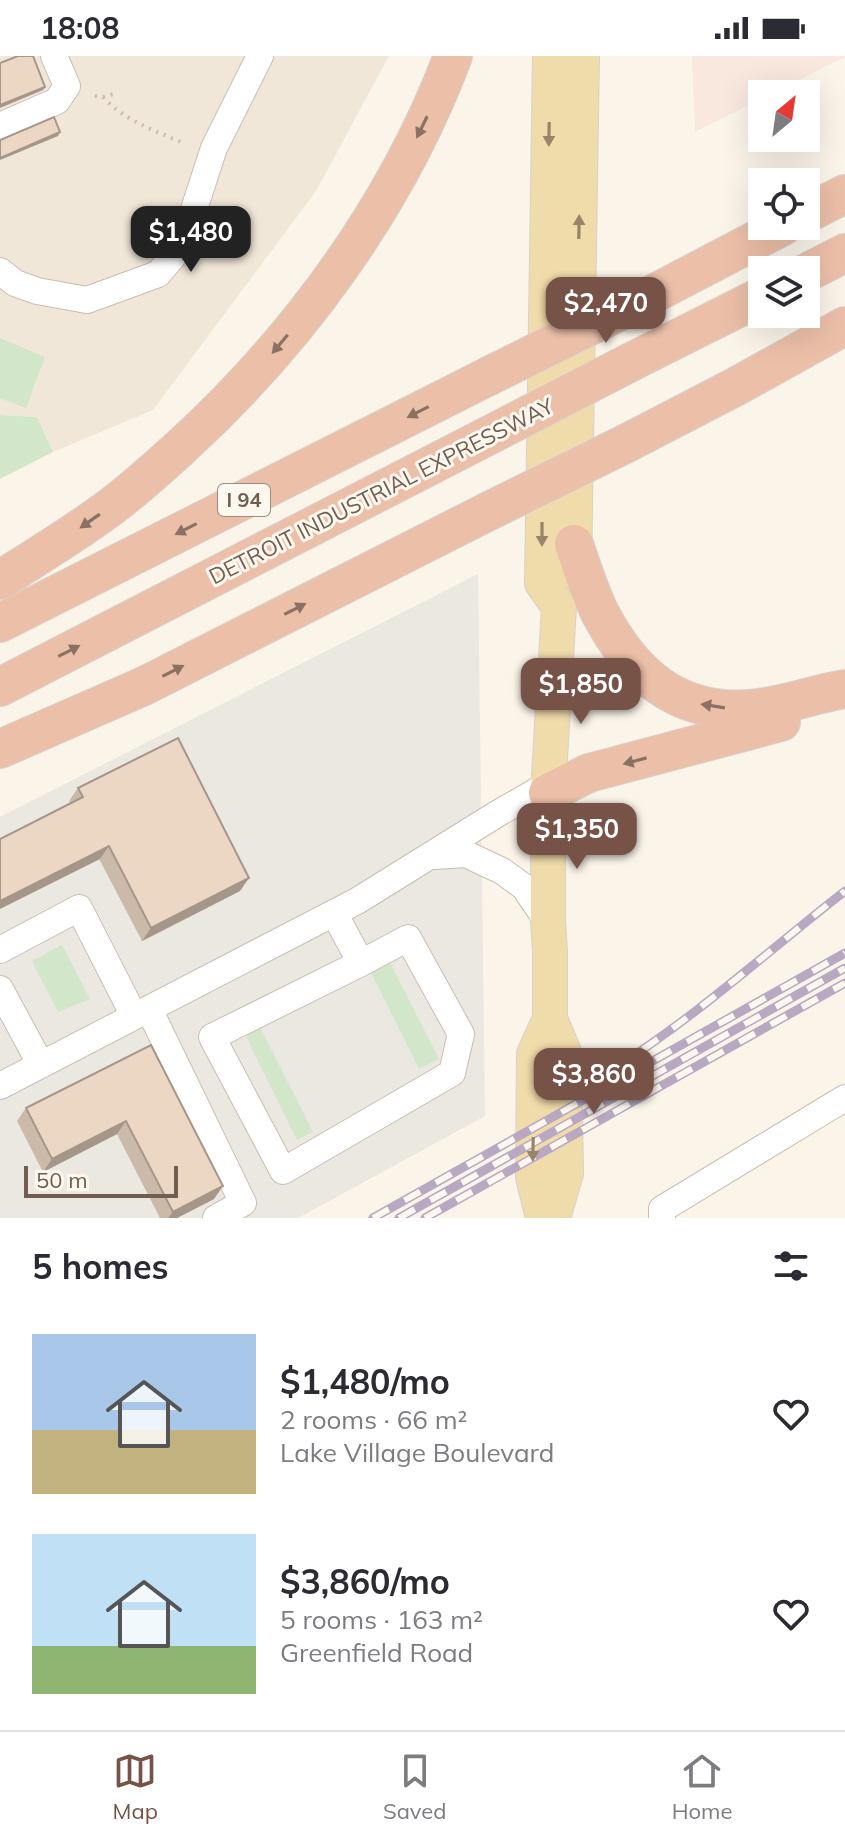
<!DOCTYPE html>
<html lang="en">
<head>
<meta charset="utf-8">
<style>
  :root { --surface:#fff; --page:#f7f7f7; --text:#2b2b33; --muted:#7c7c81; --line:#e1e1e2; --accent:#775246 }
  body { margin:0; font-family:Mulish,sans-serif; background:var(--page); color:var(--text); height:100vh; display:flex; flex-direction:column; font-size:30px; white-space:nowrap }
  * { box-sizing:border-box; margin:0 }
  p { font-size:26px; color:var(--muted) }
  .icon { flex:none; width:44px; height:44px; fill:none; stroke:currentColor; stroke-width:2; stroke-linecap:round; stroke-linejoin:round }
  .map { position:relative; height:1162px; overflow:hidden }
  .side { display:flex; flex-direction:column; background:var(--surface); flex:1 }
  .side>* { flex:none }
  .needle { width:52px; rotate:29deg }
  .controls { position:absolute; left:748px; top:24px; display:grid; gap:16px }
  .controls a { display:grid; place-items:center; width:72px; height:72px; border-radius:0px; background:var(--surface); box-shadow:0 8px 32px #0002; font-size:40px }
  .scale { position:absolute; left:24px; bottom:20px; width:154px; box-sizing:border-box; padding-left:8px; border:4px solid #715e50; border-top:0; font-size:22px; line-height:28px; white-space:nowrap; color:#715e50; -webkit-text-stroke:6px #fdf8ef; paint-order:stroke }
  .price { position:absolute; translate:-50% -68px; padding:0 18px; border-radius:16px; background:var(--accent); color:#fff; font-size:26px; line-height:52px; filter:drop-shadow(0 2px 4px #0008) }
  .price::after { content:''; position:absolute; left:50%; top:48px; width:24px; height:18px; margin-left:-12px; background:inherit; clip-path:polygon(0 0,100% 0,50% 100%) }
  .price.selected { background:#222; color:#fff }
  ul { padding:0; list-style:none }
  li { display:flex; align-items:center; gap:24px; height:200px; padding:0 32px }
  li span { display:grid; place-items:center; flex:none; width:224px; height:160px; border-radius:0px; color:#555 }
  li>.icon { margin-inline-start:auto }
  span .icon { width:96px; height:96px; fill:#fffc; stroke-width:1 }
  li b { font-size:34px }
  h2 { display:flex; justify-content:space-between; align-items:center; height:96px; padding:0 32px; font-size:34px }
  .status { display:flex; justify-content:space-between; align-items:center; height:56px; padding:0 40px; background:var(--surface); direction:ltr }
  .status svg { height:22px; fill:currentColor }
  .tabs { display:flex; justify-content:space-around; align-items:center; height:112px; border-top:2px solid var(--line); background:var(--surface); font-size:22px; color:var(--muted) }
  .tabs a { display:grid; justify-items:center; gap:4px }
  .tabs .selected { color:var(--accent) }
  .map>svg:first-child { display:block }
  .residential { fill:#f0e7d8 }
  .commercial { fill:#f8e8de }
  .industrial { fill:#ebe7e1 }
  .green { fill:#d2e6c9 }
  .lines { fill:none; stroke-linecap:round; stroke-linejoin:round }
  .minor-casing { stroke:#cbbdb0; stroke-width:28 }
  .major-casing { stroke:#d7d2ce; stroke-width:36 }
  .highway-casing { stroke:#d7d2ce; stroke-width:40 }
  .path { stroke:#d1baa7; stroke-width:4; stroke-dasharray:2 6; stroke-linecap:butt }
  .minor { stroke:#fff; stroke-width:26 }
  .major { stroke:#f0dbaa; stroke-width:34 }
  .highway { stroke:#ecbfa8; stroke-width:38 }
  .rail-casing { stroke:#b8a8c2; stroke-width:9 }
  .rail { stroke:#fdf8ef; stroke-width:6; stroke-dasharray:18; stroke-linecap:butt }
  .highway-bridge-casing { stroke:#d7d2ce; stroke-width:40; stroke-linecap:butt }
  .highway-bridge { stroke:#ecbfa8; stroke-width:38 }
  .wall { fill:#cbb9a9 }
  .shaded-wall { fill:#a59689 }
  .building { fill:#ecd7c4; stroke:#a59689; stroke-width:2 }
  .oneway { fill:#8a7162 }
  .oneway2 { fill:#97846b }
  .labels { text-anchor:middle; stroke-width:6; stroke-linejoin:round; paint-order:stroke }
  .shield { fill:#fdf8ef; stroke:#9b8c80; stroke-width:2 }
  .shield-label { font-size:20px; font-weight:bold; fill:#715e50 }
  .street-label { font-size:22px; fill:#715e50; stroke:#fdf8ef }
</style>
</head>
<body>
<div class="status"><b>18:08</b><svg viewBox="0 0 49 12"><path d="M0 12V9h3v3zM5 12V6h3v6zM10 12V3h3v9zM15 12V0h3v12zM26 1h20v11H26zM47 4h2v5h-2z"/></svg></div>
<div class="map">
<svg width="845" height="1162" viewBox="0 0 845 1162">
  <rect width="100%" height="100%" fill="#faf4e9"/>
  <path class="residential" d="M0,0H389L316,135L153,354L53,396L37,361L0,359Z"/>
  <path class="commercial" d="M692,0H845V1L771,38H762V42L695,76Z"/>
  <path class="industrial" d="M478,518L485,1060L298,1162H0V761Z"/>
  <path class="green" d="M0,282L45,301L26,352L0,342Z
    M0,359L37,361L53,396L0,423Z
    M62,889L90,943L58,956L32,905Z
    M388,903L439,1003L419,1013L369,913Z
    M259,969L313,1076L297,1084L244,976Z"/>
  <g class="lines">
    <defs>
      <path id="minor" d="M0,70L57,45L67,30L54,0
        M0,215L15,227L37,235L87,244L158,218L182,190L214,92L260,0
        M434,800L466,798L502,815L524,831L548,866
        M334,857L361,907L408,882L461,978L452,1017L283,1115L212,981L361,907
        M0,894L79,852L134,960
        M0,933L41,1009
        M149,953L243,1147L216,1162
        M0,1030L357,845L497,758L549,728
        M662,1162V1153L845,1042"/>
      <path id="major" d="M550,0L542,527L559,551L548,737V866L550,895V963L564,996L566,1117L553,1162
        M574,516L582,0
        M543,1162L533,1121L534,998L550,963"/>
      <path id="highway" d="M806,158L845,138
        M806,217L845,197
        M636,247L783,170
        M633,305L762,240
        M627,387L735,331L845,270
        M574,488C582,511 589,535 600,557C632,618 676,658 749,653C782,651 813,638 845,633
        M0,524C38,500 76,477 112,450C136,432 159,411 181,391C298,284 397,149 453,0
        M0,567L487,321
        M0,631L476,386
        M0,693L144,630L487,456
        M548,737L589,717L781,666"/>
    </defs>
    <use href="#minor" class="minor-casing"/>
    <use href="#major" class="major-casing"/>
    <use href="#highway" class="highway-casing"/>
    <path class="path" d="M95,40L103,41L117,37
      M103,41C125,65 154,74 183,87"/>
    <use href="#minor" class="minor"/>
    <use href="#major" class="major"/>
    <use href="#highway" class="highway"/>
    <defs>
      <path id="rail" d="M613,1013C696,961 768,895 845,835
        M373,1162L845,897
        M399,1162L845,912
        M425,1162L845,927"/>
    </defs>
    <use href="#rail" class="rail-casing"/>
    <use href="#rail" class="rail"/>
    <defs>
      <path id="highway-bridge" d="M487,321L636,247
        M476,386L633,305
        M487,456L627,387"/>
    </defs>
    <use href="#highway-bridge" class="highway-bridge-casing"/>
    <use href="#highway-bridge" class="highway-bridge"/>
  </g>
  <path class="wall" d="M78,732L240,835L142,885L69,745Z
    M151,989L214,1143L177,1162H160L117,1078L43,1116L17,1065L26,1052Z"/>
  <path class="shaded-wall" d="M45,31L43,34L0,52V49Z
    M60,76L58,80L0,104V102Z
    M109,790L100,803L0,853V845Z
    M249,822L240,835L142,885L151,872Z
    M126,1065L117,1078L43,1116L52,1103Z
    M223,1130L214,1143L177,1162H168L173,1156Z"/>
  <path class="building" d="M18,0H33L45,31L0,49V7Z
    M54,61L60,76L0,102V84Z
    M178,682L249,822L151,872L109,790L0,845V783L83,741L78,732Z
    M151,989L223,1130L173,1156L126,1065L52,1103L26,1052Z"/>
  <defs><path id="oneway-solid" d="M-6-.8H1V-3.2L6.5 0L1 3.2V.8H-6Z" transform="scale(2)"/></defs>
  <g class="oneway">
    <use href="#oneway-solid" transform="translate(422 71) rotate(116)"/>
    <use href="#oneway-solid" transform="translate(280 288) rotate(130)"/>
    <use href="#oneway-solid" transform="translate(418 356) rotate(153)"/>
    <use href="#oneway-solid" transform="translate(90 465) rotate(145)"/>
    <use href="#oneway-solid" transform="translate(186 473) rotate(153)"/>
    <use href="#oneway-solid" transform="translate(295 553) rotate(-27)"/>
    <use href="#oneway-solid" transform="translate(69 595) rotate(-27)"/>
    <use href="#oneway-solid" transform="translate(173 615) rotate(-27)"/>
    <use href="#oneway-solid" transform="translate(713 650) rotate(-171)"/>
    <use href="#oneway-solid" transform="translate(635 705) rotate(165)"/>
  </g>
  <g class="oneway2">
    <use href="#oneway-solid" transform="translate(549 78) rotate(91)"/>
    <use href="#oneway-solid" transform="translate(579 171) rotate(-89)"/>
    <use href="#oneway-solid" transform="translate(542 478) rotate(90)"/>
    <use href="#oneway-solid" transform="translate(533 1093) rotate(91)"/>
  </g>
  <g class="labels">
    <rect class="shield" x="218" y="428" width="52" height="32" rx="6"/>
    <g class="shield-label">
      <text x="244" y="451">I 94</text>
    </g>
    <g class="street-label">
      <text transform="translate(381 435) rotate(-27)" y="8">DETROIT INDUSTRIAL EXPRESSWAY</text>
    </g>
  </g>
</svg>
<div class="controls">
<a><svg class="needle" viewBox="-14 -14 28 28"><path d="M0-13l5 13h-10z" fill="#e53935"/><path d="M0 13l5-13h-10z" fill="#7c7c81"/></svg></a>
<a><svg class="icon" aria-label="locate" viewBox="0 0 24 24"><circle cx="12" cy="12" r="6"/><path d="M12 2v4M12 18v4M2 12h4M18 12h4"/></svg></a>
<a><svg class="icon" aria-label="layers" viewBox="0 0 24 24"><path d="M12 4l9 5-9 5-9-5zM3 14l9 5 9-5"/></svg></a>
</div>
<div class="scale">50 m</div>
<b class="price selected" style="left:191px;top:218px">$1,480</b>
<b class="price" style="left:606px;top:289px">$2,470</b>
<b class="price" style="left:581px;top:670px">$1,850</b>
<b class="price" style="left:577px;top:815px">$1,350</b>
<b class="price" style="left:594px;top:1060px">$3,860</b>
</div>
<section class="side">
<h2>5 homes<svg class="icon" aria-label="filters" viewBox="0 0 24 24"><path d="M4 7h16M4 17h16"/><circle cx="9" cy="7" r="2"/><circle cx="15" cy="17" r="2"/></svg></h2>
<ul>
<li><span style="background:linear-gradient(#a9c7e8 60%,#c2b280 0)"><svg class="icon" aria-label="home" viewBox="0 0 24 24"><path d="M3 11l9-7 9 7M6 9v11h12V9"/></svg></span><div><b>$1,480/mo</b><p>2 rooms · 66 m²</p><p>Lake Village Boulevard</p></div><svg class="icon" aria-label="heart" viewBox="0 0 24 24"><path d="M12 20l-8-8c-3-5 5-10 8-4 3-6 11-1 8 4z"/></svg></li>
<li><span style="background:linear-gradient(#bfe0f5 70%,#8fb573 0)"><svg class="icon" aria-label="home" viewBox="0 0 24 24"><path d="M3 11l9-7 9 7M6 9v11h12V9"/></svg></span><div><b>$3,860/mo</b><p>5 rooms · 163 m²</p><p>Greenfield Road</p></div><svg class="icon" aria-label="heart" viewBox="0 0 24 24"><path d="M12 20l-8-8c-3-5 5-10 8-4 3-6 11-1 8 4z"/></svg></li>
</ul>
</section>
<nav class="tabs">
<a class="selected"><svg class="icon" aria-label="map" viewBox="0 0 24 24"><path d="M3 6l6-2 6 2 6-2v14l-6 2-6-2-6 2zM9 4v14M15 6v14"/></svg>Map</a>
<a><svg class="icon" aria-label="saved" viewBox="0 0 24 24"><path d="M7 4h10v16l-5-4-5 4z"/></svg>Saved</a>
<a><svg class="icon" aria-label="home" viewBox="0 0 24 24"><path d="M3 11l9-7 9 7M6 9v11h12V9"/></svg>Home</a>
</nav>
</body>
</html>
